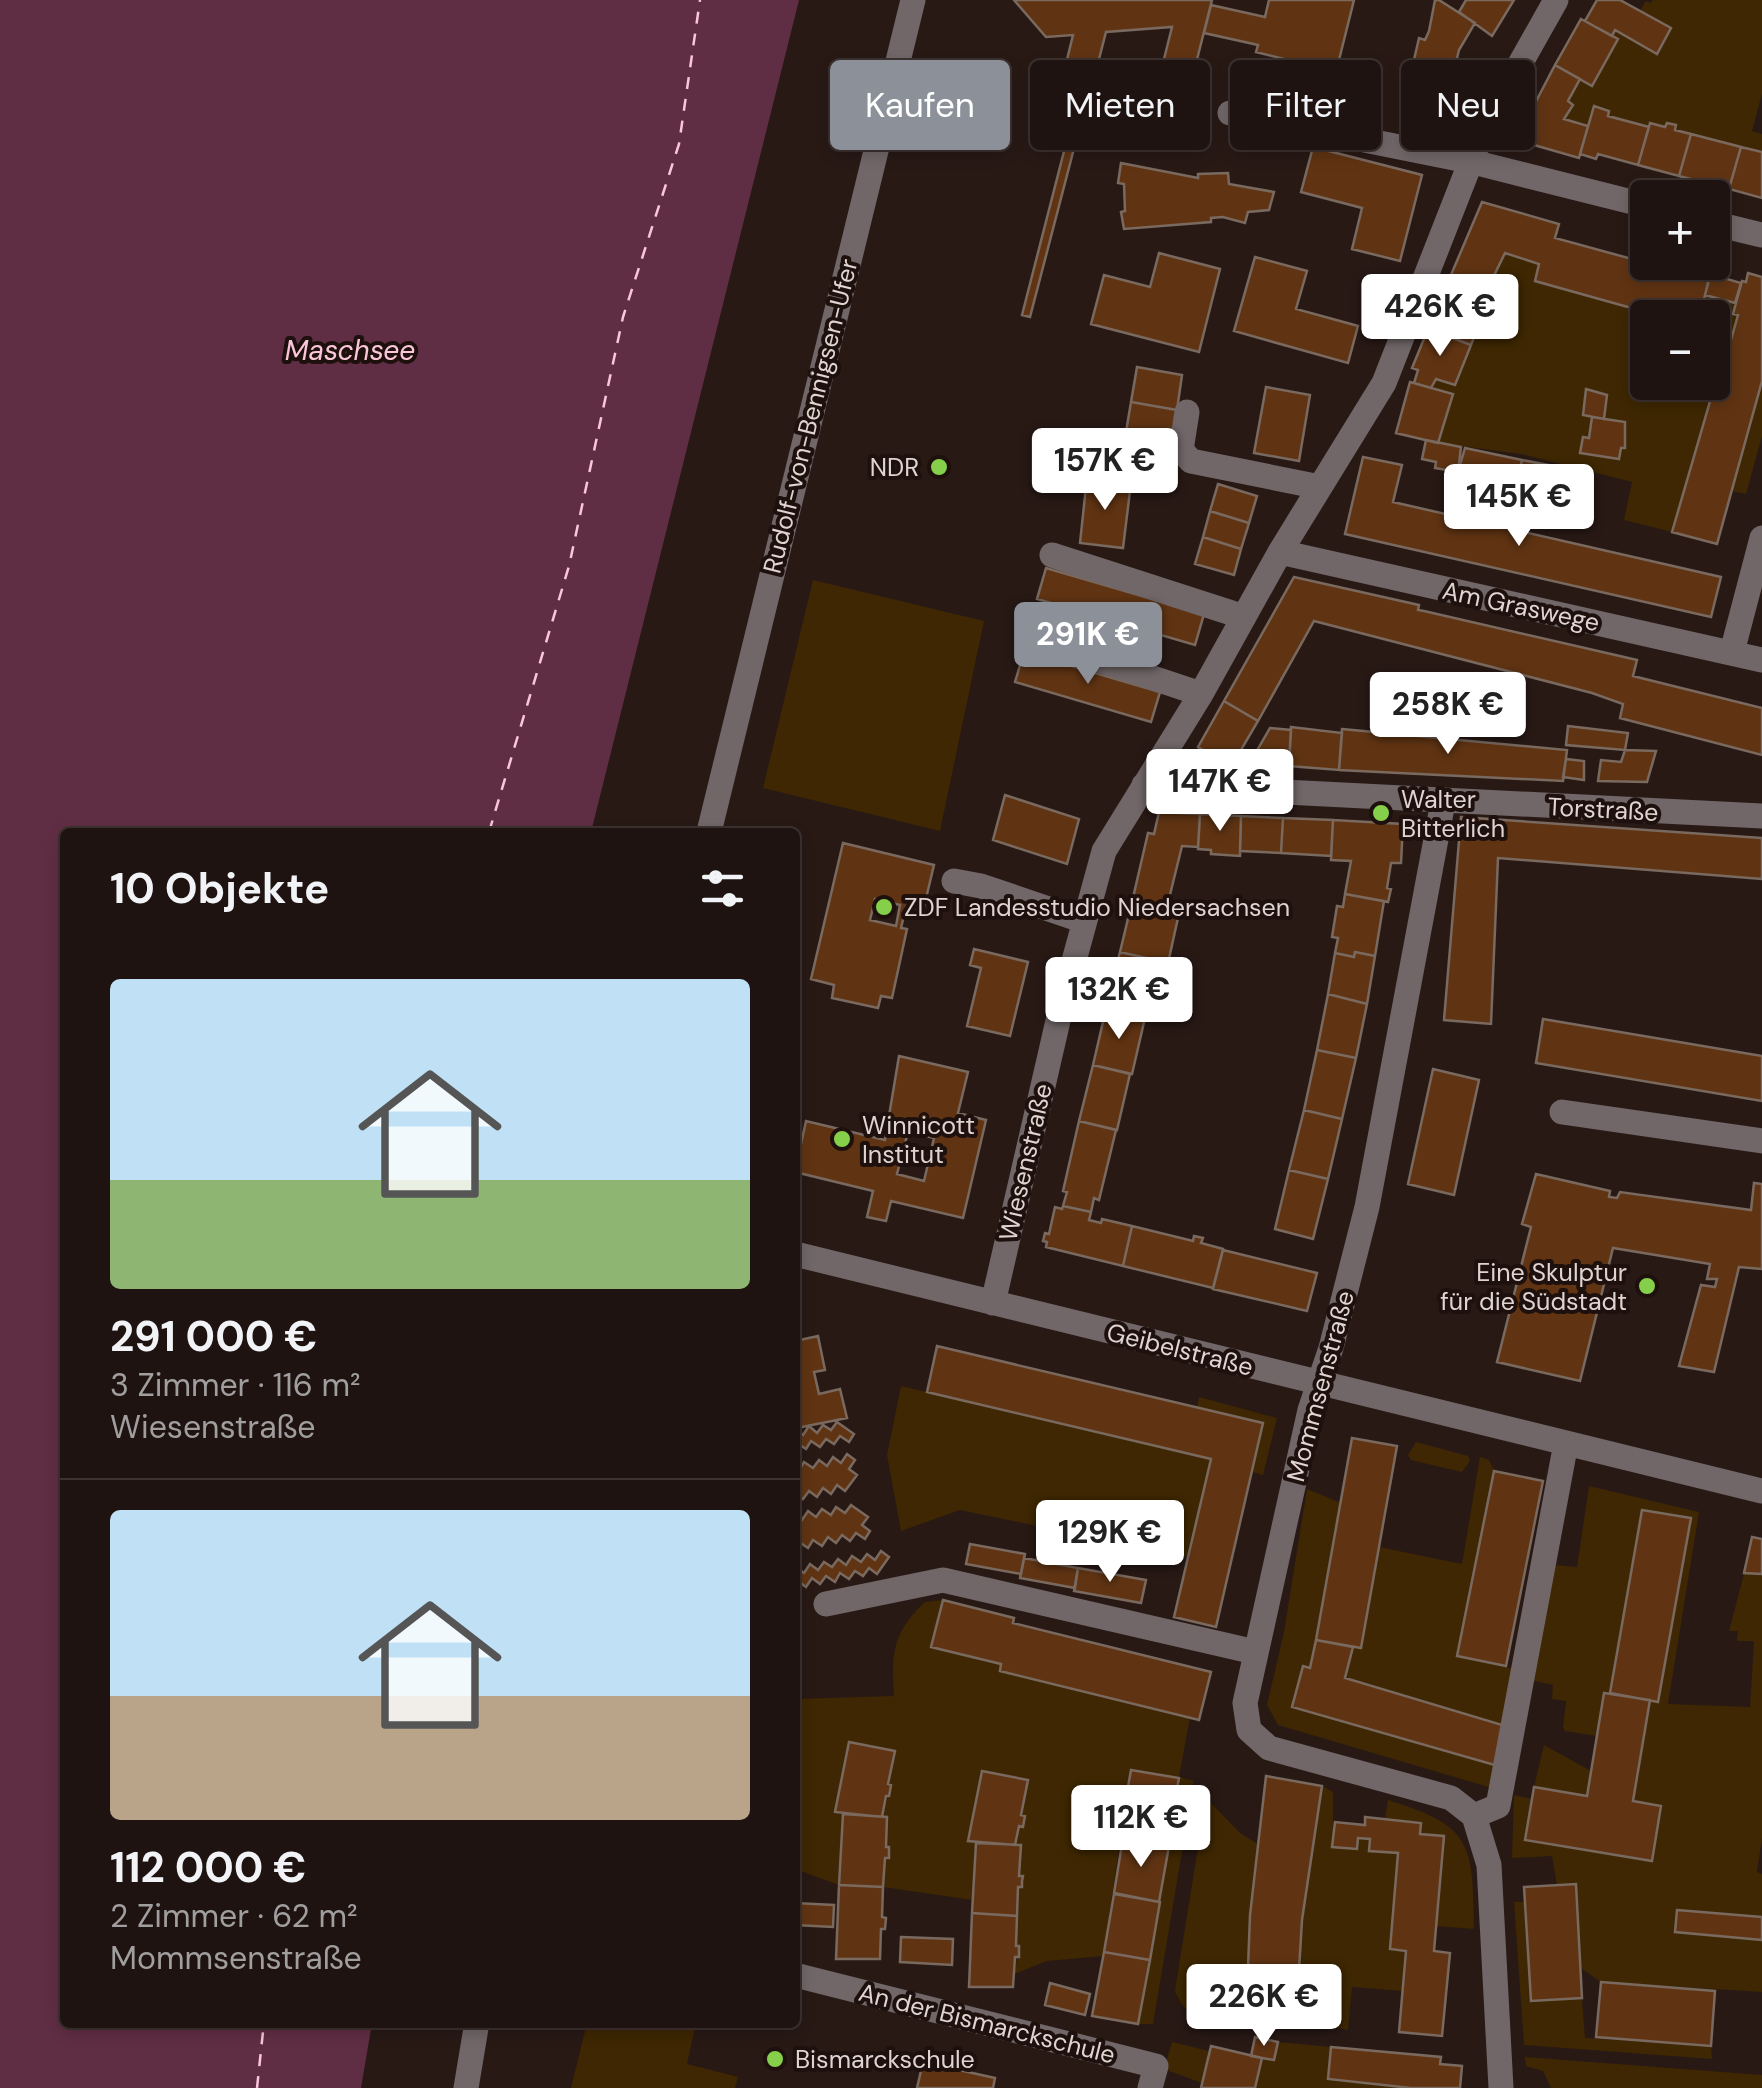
<!DOCTYPE html>
<html lang="de">
<head>
<meta charset="utf-8">
<style>
  :root { --surface:#1e1310; --page:#2b201e; --text:#f1f3f6; --muted:#a19e9f; --line:#3c3230; --accent:#8c9099 }
  body { margin:0; font-family:"DM Sans",sans-serif; background:var(--page); color:var(--text); height:100vh; display:flex; flex-direction:column; font-size:38px; white-space:nowrap }
  * { box-sizing:border-box; margin:0 }
  p { font-size:32px; color:var(--muted) }
  .icon { flex:none; width:55px; height:55px; fill:none; stroke:currentColor; stroke-width:2; stroke-linecap:round; stroke-linejoin:round }
  .map { position:relative; flex:1; overflow:hidden }
  .drawer { position:absolute; left:60px; top:828px; width:740px; height:1200px; display:flex; flex-direction:column; background:var(--surface); border-radius:10px; box-shadow:0 5px 15px #0003,0 0 0 2px var(--line) }
  .drawer>* { flex:none }
  .banner { position:absolute; left:830px; top:60px; width:780px; height:90px; display:flex; gap:20px }
  .fabs { position:absolute; left:1630px; top:180px; display:grid; gap:20px }
  .fabs a { display:grid; place-items:center; width:100px; height:100px; border-radius:10px; background:var(--surface); box-shadow:0 5px 15px #0003,0 0 0 2px var(--line); font-size:50px }
  .price { position:absolute; translate:-50% -85px; padding:0 22px; border-radius:10px; background:#fff; color:#222; font-size:32px; line-height:65px; filter:drop-shadow(0 2px 5px #0008) }
  .price::after { content:''; position:absolute; left:50%; top:60px; width:30px; height:22px; margin-left:-15px; background:inherit; clip-path:polygon(0 0,100% 0,50% 100%) }
  .price.active { background:var(--accent); color:#fff }
  ul { padding:0; list-style:none }
  li { display:grid; align-content:center; gap:20px; height:530px; padding:0 50px }
  li+li { border-top:2px solid var(--line) }
  li span { display:grid; place-items:center; height:310px; border-radius:10px; color:#555 }
  li>.icon { margin-inline-start:auto }
  span .icon { width:180px; height:180px; fill:#fffc; stroke-width:1 }
  li b { font-size:42px }
  h2 { display:flex; justify-content:space-between; align-items:center; height:120px; padding:0 50px; font-size:42px }
  .pill { padding:0 35px; border-radius:10px; background:var(--surface); box-shadow:0 5px 15px #0003,0 0 0 2px var(--line); font-size:35px; line-height:90px }
  .pill.active { background:var(--accent); color:#fff }
  .map>svg:first-child { display:block }
  .green { fill:#3e2702 }
  .water { fill:#602e44 }
  .lines { fill:none; stroke-linecap:round; stroke-linejoin:round }
  .ferry { stroke:#fac6da; stroke-width:2.5; stroke-dasharray:12 10; stroke-linecap:butt }
  .building { fill:#603413; stroke:#79695f; stroke-width:2.5; fill-rule:evenodd }
  .minor { stroke:#716768; stroke-width:25 }
  .poi-dot { fill:#86cf4b; stroke:#1e100d; stroke-width:4 }
  .labels { text-anchor:middle; stroke-width:8; stroke-linejoin:round; paint-order:stroke }
  .street-label { font-size:25px; fill:#dfd4d1; stroke:#1e100d }
  .poi-label { font-size:25px; fill:#dfd4d1; stroke:#1e100d; text-anchor:start }
  .water-label { font-size:28px; font-style:italic; fill:#fac6da; stroke:#1e100d }
</style>
</head>
<body>
<div class="map">
<svg width="1762" height="2088" viewBox="0 0 1762 2088">
  <rect width="100%" height="100%" fill="#281915"/>
  <path class="green" d="M1653,0H1762V94L1752,131L1762,134V152L1675,130L1667,123L1665,127L1650,123L1649,127L1608,116L1609,111L1594,107L1588,126L1564,119L1573,105L1568,101L1580,79L1592,85L1618,40L1612,36L1615,30L1657,54L1671,28L1640,11L1646,1L1650,3Z
    M1505,253L1539,264L1536,282L1667,317L1648,318V382H1712V318L1699,317L1705,295L1735,303L1733,313L1738,315L1723,368H1719L1672,532L1624,520L1632,482L1521,454L1438,443L1453,395L1431,388L1436,379L1455,384L1491,293L1486,292Z
    M1762,381V436L1746,494L1732,491Z
    M813,580L984,621L940,831L763,788Z
    M901,1386L1211,1459L1188,1557L960,1510L901,1531L887,1455Z
    M1199,1397L1277,1418L1263,1475L1252,1472L1263,1423L1197,1408Z
    M1416,1442L1468,1456L1470,1461L1462,1472L1411,1460L1408,1455Z
    M1480,1457L1489,1460L1494,1471L1457,1656L1518,1670L1509,1727L1345,1678L1353,1647H1361L1379,1547L1462,1564Z
    M1589,1486L1699,1512L1668,1704L1750,1707L1754,1641H1737L1738,1631H1729L1744,1574H1762V1838L1757,1872L1762,1874V1992L1601,1982L1581,1968L1576,1885L1557,1886L1552,1856L1512,1858L1514,1795L1532,1799L1526,1840L1652,1861L1661,1806L1633,1801L1650,1700L1658,1701L1690,1518L1642,1510L1610,1693L1604,1694L1597,1736L1565,1731L1563,1727L1566,1701L1552,1699L1553,1685L1531,1680L1553,1565L1577,1567Z
    M1307,1489L1341,1503L1310,1668L1303,1667L1293,1707L1498,1766L1492,1788L1278,1725L1267,1705L1284,1632Z
    M943,1600L932,1648L1001,1664L1000,1671L1190,1717L1179,1777L1194,1781L1153,2024H1138L1178,1778L1131,1770L1103,1956L1047,1961L1014,1974L1019,1947L1016,1946L1018,1887L1022,1886V1876H1019L1015,1845L1019,1826H1023L1025,1817L1021,1815L1028,1780L982,1771L969,1841L976,1843L973,1900L883,1887L885,1858H889V1848L886,1847L887,1818L882,1817C885,1804 889,1797 891,1785L888,1784L895,1752L835,1811L843,1814L839,1885L795,1869L802,1757L795,1756V1699L894,1696C891,1653 893,1632 925,1602Z
    M1544,1745L1591,1771L1587,1796L1534,1787Z
    M1322,1786L1333,1792V1847L1358,1838L1370,1839V1851L1398,1853L1390,1949L1406,1951L1403,1991L1352,1987L1348,2030L1296,2021L1302,1920Z
    M1206,1798L1240,1833L1258,1844L1246,2020C1215,2021 1186,2024 1175,1990Z
    M1388,1800C1473,1826 1473,1844 1474,1929L1436,1926L1444,1836L1420,1834L1421,1822L1385,1819Z
    M1514,1902H1525L1531,2001L1582,1998L1585,2038L1711,2046L1712,2059L1524,2045Z
    M587,2023H696L687,2064L738,2077L735,2088H571Z
    M1172,2042L1209,2051L1202,2083L1164,2069Z
    M1278,2042L1331,2047L1329,2079L1411,2088H1255L1262,2058L1274,2060Z
    M1525,2057L1762,2075V2088H1551L1543,2071L1526,2066Z"/>
  <path class="water" d="M0,0H799L591,832H65V2022L372,2023L361,2088H0Z"/>
  <g class="lines">
    <path class="ferry" d="M489,832L569,566L623,317L679,144L700,0
      M257,2088L264,2022"/>
  </g>
  <path class="building" d="M1014,0H1212L1183,115L1061,84L1073,35L1046,37ZM1172,27L1159,79L1098,63L1106,32Z
    M1269,0H1354L1336,72L1256,52L1258,45L1204,33L1211,5L1265,17Z
    M1435,0H1439L1475,23L1459,50L1447,99L1407,90L1419,38L1425,40L1429,31Z
    M1466,0H1514L1492,36L1459,12Z
    M1597,0H1620L1671,28L1657,54L1615,30L1612,36L1585,21Z
    M1581,19L1618,39L1592,86L1555,65Z
    M1555,65L1580,79L1568,101L1573,105L1564,119L1588,126L1579,158L1520,141L1517,132L1521,130Z
    M1080,89L1089,91L1030,317L1022,315Z
    M1594,106L1609,111L1608,116L1649,127L1638,165L1598,154L1596,159L1580,154Z
    M1650,123L1665,127L1667,123L1676,125L1675,130L1691,134L1679,176L1638,165Z
    M1691,134L1741,147L1729,189L1679,176Z
    M1313,147L1422,175L1400,261L1352,249L1362,208L1301,192Z
    M1741,147L1762,152V198L1729,189Z
    M1121,163L1198,178V174L1228,173L1229,184L1274,192L1269,210L1248,212L1245,223L1223,217L1211,218V222L1124,229L1121,212L1125,211L1124,184L1118,183Z
    M1482,202L1559,224L1555,238L1709,280L1699,318H1667L1535,281L1539,264L1505,253L1486,292H1492L1471,345L1428,329Z
    M1159,253L1220,269L1199,352L1091,324L1104,275L1150,287Z
    M1255,257L1307,271L1296,309L1358,326L1348,363L1234,331Z
    M1748,273L1762,277V381L1717,544L1672,532L1720,367L1723,368L1738,315L1733,314L1742,281L1746,282Z
    M1710,274L1741,283L1735,303L1705,295Z
    M1428,329L1471,345L1455,385L1436,379L1431,388L1414,383L1418,370L1412,368Z
    M1137,367L1182,375L1177,410L1131,402Z
    M1410,382L1453,394L1438,443L1396,433Z
    M1266,387L1310,395L1299,461L1254,453Z
    M1586,389L1607,395L1604,419L1583,415Z
    M1131,402L1177,410L1171,446L1125,438Z
    M1592,417L1625,422V448H1621L1619,459L1580,453L1583,437L1589,438Z
    M1426,440L1461,447L1458,472L1435,468L1436,462L1422,459Z
    M1465,448L1522,460L1518,478L1485,471L1484,478L1458,472Z
    M1363,457L1402,465L1393,502L1721,577L1711,617L1345,534Z
    M1522,460L1569,469L1564,494L1517,484Z
    M1569,469L1588,473L1579,512L1560,508Z
    M1087,477L1131,483L1123,548L1080,543Z
    M1218,484L1257,496L1249,523L1210,511Z
    M1210,511L1249,523L1241,549L1203,537Z
    M1203,537L1241,549L1234,575L1195,564Z
    M1046,568L1204,614L1195,645L1037,599Z
    M1294,577L1419,605L1418,610L1424,611L1637,660L1633,676L1762,708V755L1620,718L1623,704L1592,693L1314,621L1258,721L1224,701Z
    M1024,652L1160,692L1151,722L1015,682Z
    M1224,701L1258,721L1231,767L1198,747Z
    M1568,726L1628,733L1625,750L1566,745Z
    M1291,727L1342,733L1339,770L1289,766Z
    M1270,728L1291,730L1289,766L1253,763L1255,754Z
    M1342,729L1567,750L1563,781L1339,770Z
    M1625,750L1656,751L1647,782L1598,781L1601,760L1621,762Z
    M1566,759L1584,761V780L1563,777Z
    M1005,795L1079,819L1067,864L993,840Z
    M1159,812L1200,814L1198,847L1182,846L1166,911L1132,902L1148,833L1154,834Z
    M1200,814L1241,816L1240,856L1211,854V850L1198,849Z
    M1241,816L1283,818L1281,853L1240,851Z
    M1461,817L1762,838V879L1498,858L1491,1024L1444,1020Z
    M1283,818L1333,820L1331,856L1281,853Z
    M1333,820L1403,824L1401,863H1391L1387,888L1391,889L1388,902L1345,894L1351,861L1331,860Z
    M843,843L934,865L923,911L906,907L901,928L907,929L892,998L881,996L878,1008L832,998L834,985L811,979ZM875,899L900,905L896,926L870,920Z
    M1345,894L1384,901L1375,956L1355,952L1354,957L1335,953L1338,938L1332,937L1337,906L1343,907Z
    M1132,902L1175,913L1174,916L1178,918L1168,963L1120,952Z
    M974,949L1028,962L1010,1036L967,1026L981,968L970,965Z
    M1120,952L1159,961L1145,1018L1106,1009Z
    M1355,952L1375,956L1367,1004L1328,994L1335,953L1354,957Z
    M1328,994L1367,1004L1356,1058L1317,1050Z
    M1106,1009L1145,1018L1132,1074L1093,1065Z
    M1543,1019L1762,1056V1101L1536,1063Z
    M1317,1050L1356,1058L1342,1119L1304,1110Z
    M899,1056L968,1072L958,1113L986,1120L963,1218L891,1201L886,1221L867,1217L873,1191L795,1172L806,1121L885,1140ZM908,1132L934,1138L924,1181L897,1174Z
    M1093,1065L1130,1074L1117,1130L1079,1121Z
    M1433,1069L1479,1080L1454,1195L1408,1184Z
    M1304,1110L1342,1119L1328,1179L1289,1170Z
    M1079,1121L1116,1130L1099,1200L1094,1198L1091,1212L1063,1206L1067,1192L1063,1191Z
    M1289,1170L1328,1179L1313,1239L1275,1229Z
    M1536,1174L1610,1191L1609,1197L1617,1198L1620,1192L1751,1210L1754,1183L1762,1184V1269L1739,1267L1714,1372L1679,1366L1701,1285L1715,1287L1717,1279H1707L1710,1264L1613,1248L1580,1381L1497,1362L1531,1227L1522,1224Z
    M1063,1206L1091,1212L1089,1220L1101,1223L1102,1219L1132,1226L1123,1266L1046,1247L1047,1242L1043,1241L1045,1233L1049,1234L1055,1207L1062,1209Z
    M1132,1226L1193,1241L1194,1236L1203,1238L1201,1243L1223,1249L1213,1288L1123,1266Z
    M1223,1250L1317,1273L1307,1311L1213,1289Z
    M818,1336L825,1370L814,1372L819,1394L840,1389L847,1418L797,1428L795,1341Z
    M937,1346L1263,1423L1216,1627L1174,1617L1211,1459L927,1392Z
    M837,1422L854,1434L849,1442L840,1436L834,1444L826,1439L820,1447L811,1441L806,1449L797,1443L795,1446V1429L803,1435L809,1426L817,1433L823,1425L831,1430Z
    M1352,1438L1397,1446L1361,1648L1316,1640Z
    M847,1454L855,1460L849,1469L857,1475L845,1491L837,1485L831,1494L823,1488L817,1497L809,1491L803,1499L795,1494V1468L799,1471L804,1462L813,1468L819,1460L827,1466L833,1457L841,1463Z
    M1494,1471L1543,1481L1506,1666L1457,1656Z
    M851,1505L868,1517L862,1525L870,1531L865,1539L856,1533L850,1541L842,1535L836,1543L828,1537L822,1546L813,1540L808,1548L799,1542L795,1548V1515L802,1520L808,1511L816,1517L822,1509L831,1515L836,1507L845,1513Z
    M1642,1510L1691,1518L1658,1702L1610,1693Z
    M1752,1537L1762,1539V1574L1744,1573Z
    M970,1544L1025,1554L1021,1574L966,1564Z
    M881,1551L889,1557L877,1574L869,1568L863,1576L855,1571L849,1579L840,1573L835,1582L826,1576L820,1584L812,1578L806,1587L798,1581L795,1585L796,1567L804,1573L810,1564L818,1570L824,1562L832,1567L838,1559L846,1565L852,1556L861,1562L867,1554L875,1560Z
    M1024,1558L1078,1568L1075,1588L1020,1578Z
    M1078,1568L1146,1580L1141,1603L1074,1591Z
    M943,1600L1014,1618L1013,1623L1211,1672L1199,1720L1000,1671L1001,1664L931,1647Z
    M1316,1640L1353,1647L1345,1678L1509,1727L1498,1766L1292,1707L1303,1666L1310,1668Z
    M1604,1693L1650,1700L1633,1801L1661,1806L1652,1861L1525,1840L1534,1787L1587,1796Z
    M849,1742L895,1751L888,1784L891,1785L890,1791L889,1796H886L882,1817L835,1812Z
    M1131,1770L1179,1778L1166,1846L1119,1837Z
    M982,1771L1028,1780L1021,1815L1025,1816L1023,1827L1019,1826L1015,1845L968,1841Z
    M1266,1776L1322,1786L1302,1920L1296,2021L1246,2020L1250,1915Z
    M843,1814L887,1817L886,1847H889V1858H885L883,1887L839,1885Z
    M1365,1817L1421,1823L1420,1834L1444,1836L1434,1951L1450,1953L1442,2036L1399,2032L1406,1951L1390,1949L1398,1853L1369,1851L1370,1839L1358,1838L1357,1849L1332,1847L1335,1822L1365,1825Z
    M1123,1838L1169,1846L1159,1902L1114,1893Z
    M976,1843L1021,1845L1019,1876H1023L1022,1881V1887H1018L1017,1916L972,1913Z
    M1576,1884L1582,1998L1531,2001L1524,1887Z
    M839,1885L883,1887L882,1917L886,1918L885,1929H881L880,1959H836Z
    M1114,1894L1160,1902L1150,1960L1104,1952Z
    M795,1903L834,1905L833,1927L795,1925Z
    M1677,1910L1762,1917V1940L1675,1932Z
    M972,1913L1017,1916L1016,1946H1019V1957H1015L1013,1987H969Z
    M901,1937L953,1939L952,1965L900,1962Z
    M1104,1952L1150,1960L1138,2024L1092,2016Z
    M1601,1982L1715,1991L1711,2046L1596,2037Z
    M1050,1983L1090,1994L1085,2015L1045,2005Z
    M1255,2037L1278,2042L1274,2060L1251,2056Z
    M1211,2046L1262,2058L1255,2088H1201Z
    M1331,2047L1441,2057L1440,2064L1462,2066L1460,2088H1411L1328,2079Z
    M923,2062L995,2078L993,2088H917Z"/>
  <g class="lines">
    <path class="minor" d="M1230,113L1469,161L1648,206
      M1712,223L1762,235
      M1187,412L1181,450L1191,461L1320,487
      M1280,552L1762,660
      M1052,555L1244,617
      M1030,637L1201,694
      M1732,652L1762,538
      M1144,785L1762,816
      M1443,802L1367,1207L1331,1348L1310,1410L1245,1703L1249,1730L1269,1748L1451,1798L1474,1816
      M709,832L913,0
      M954,881L981,886L1084,921
      M1562,1112L1762,1141
      M795,1254L1762,1491
      M993,1303L1060,1012L1104,851L1201,694L1280,552L1384,383L1484,128L1556,0
      M826,1604L943,1580L1255,1652
      M1474,1816L1498,1806L1566,1443
      M1474,1816L1489,1865L1501,2088
      M795,1975L1156,2066L1150,2088
      M466,2088L477,2022"/>
  </g>
  <g class="poi-dot">
    <circle cx="939" cy="467" r="10"/>
    <circle cx="1381" cy="813" r="10"/>
    <circle cx="884" cy="907" r="10"/>
    <circle cx="842" cy="1139" r="10"/>
    <circle cx="1647" cy="1286" r="10"/>
    <circle cx="775" cy="2059" r="10"/>
  </g>
  <g class="labels">
    <g class="street-label">
      <text transform="translate(810 416) rotate(-76)" y="9">Rudolf-von-Bennigsen-Ufer</text>
      <text transform="translate(1521 606) rotate(12)" y="9">Am Graswege</text>
      <text transform="translate(1603 809) rotate(3)" y="9">Torstraße</text>
      <text transform="translate(1025 1162) rotate(-77)" y="9">Wiesenstraße</text>
      <text transform="translate(1180 1349) rotate(14)" y="9">Geibelstraße</text>
      <text transform="translate(1320 1386) rotate(-75)" y="9">Mommsenstraße</text>
      <text transform="translate(987 2023) rotate(14)" y="9">An der Bismarckschule</text>
    </g>
    <g class="poi-label">
      <text x="919" y="476" text-anchor="end">NDR</text>
      <text x="1401" y="808">Walter<tspan x="1401" dy="29">Bitterlich</tspan></text>
      <text x="904" y="916">ZDF Landesstudio Niedersachsen</text>
      <text x="862" y="1134">Winnicott<tspan x="862" dy="29">Institut</tspan></text>
      <text x="1627" y="1281" text-anchor="end">Eine Skulptur<tspan x="1627" dy="29">für die Südstadt</tspan></text>
      <text x="795" y="2068">Bismarckschule</text>
    </g>
    <g class="water-label">
      <text x="350" y="360">Maschsee</text>
    </g>
  </g>
</svg>
<div class="fabs">
<a>+</a>
<a>−</a>
</div>
<b class="price" style="left:1440px;top:359px">426K €</b>
<b class="price" style="left:1105px;top:513px">157K €</b>
<b class="price" style="left:1519px;top:549px">145K €</b>
<b class="price active" style="left:1088px;top:687px">291K €</b>
<b class="price" style="left:1448px;top:757px">258K €</b>
<b class="price" style="left:1220px;top:834px">147K €</b>
<b class="price" style="left:1119px;top:1042px">132K €</b>
<b class="price" style="left:1110px;top:1585px">129K €</b>
<b class="price" style="left:1141px;top:1870px">112K €</b>
<b class="price" style="left:1264px;top:2049px">226K €</b>
<div class="banner">
<a class="pill active">Kaufen</a>
<a class="pill">Mieten</a>
<a class="pill">Filter</a>
<a class="pill">Neu</a>
</div>
<section class="drawer">
<h2>10 Objekte<svg class="icon" aria-label="filters" viewBox="0 0 24 24"><path d="M4 7h16M4 17h16"/><circle cx="9" cy="7" r="2"/><circle cx="15" cy="17" r="2"/></svg></h2>
<ul>
<li><span style="background:linear-gradient(#bfe0f5 65%,#8fb573 0)"><svg class="icon" aria-label="home" viewBox="0 0 24 24"><path d="M3 11l9-7 9 7M6 9v11h12V9"/></svg></span><div><b>291 000 €</b><p>3 Zimmer · 116 m²</p><p>Wiesenstraße</p></div></li>
<li><span style="background:linear-gradient(#bfe0f5 60%,#b9a48a 0)"><svg class="icon" aria-label="home" viewBox="0 0 24 24"><path d="M3 11l9-7 9 7M6 9v11h12V9"/></svg></span><div><b>112 000 €</b><p>2 Zimmer · 62 m²</p><p>Mommsenstraße</p></div></li>
</ul>
</section>
</div>
</body>
</html>
